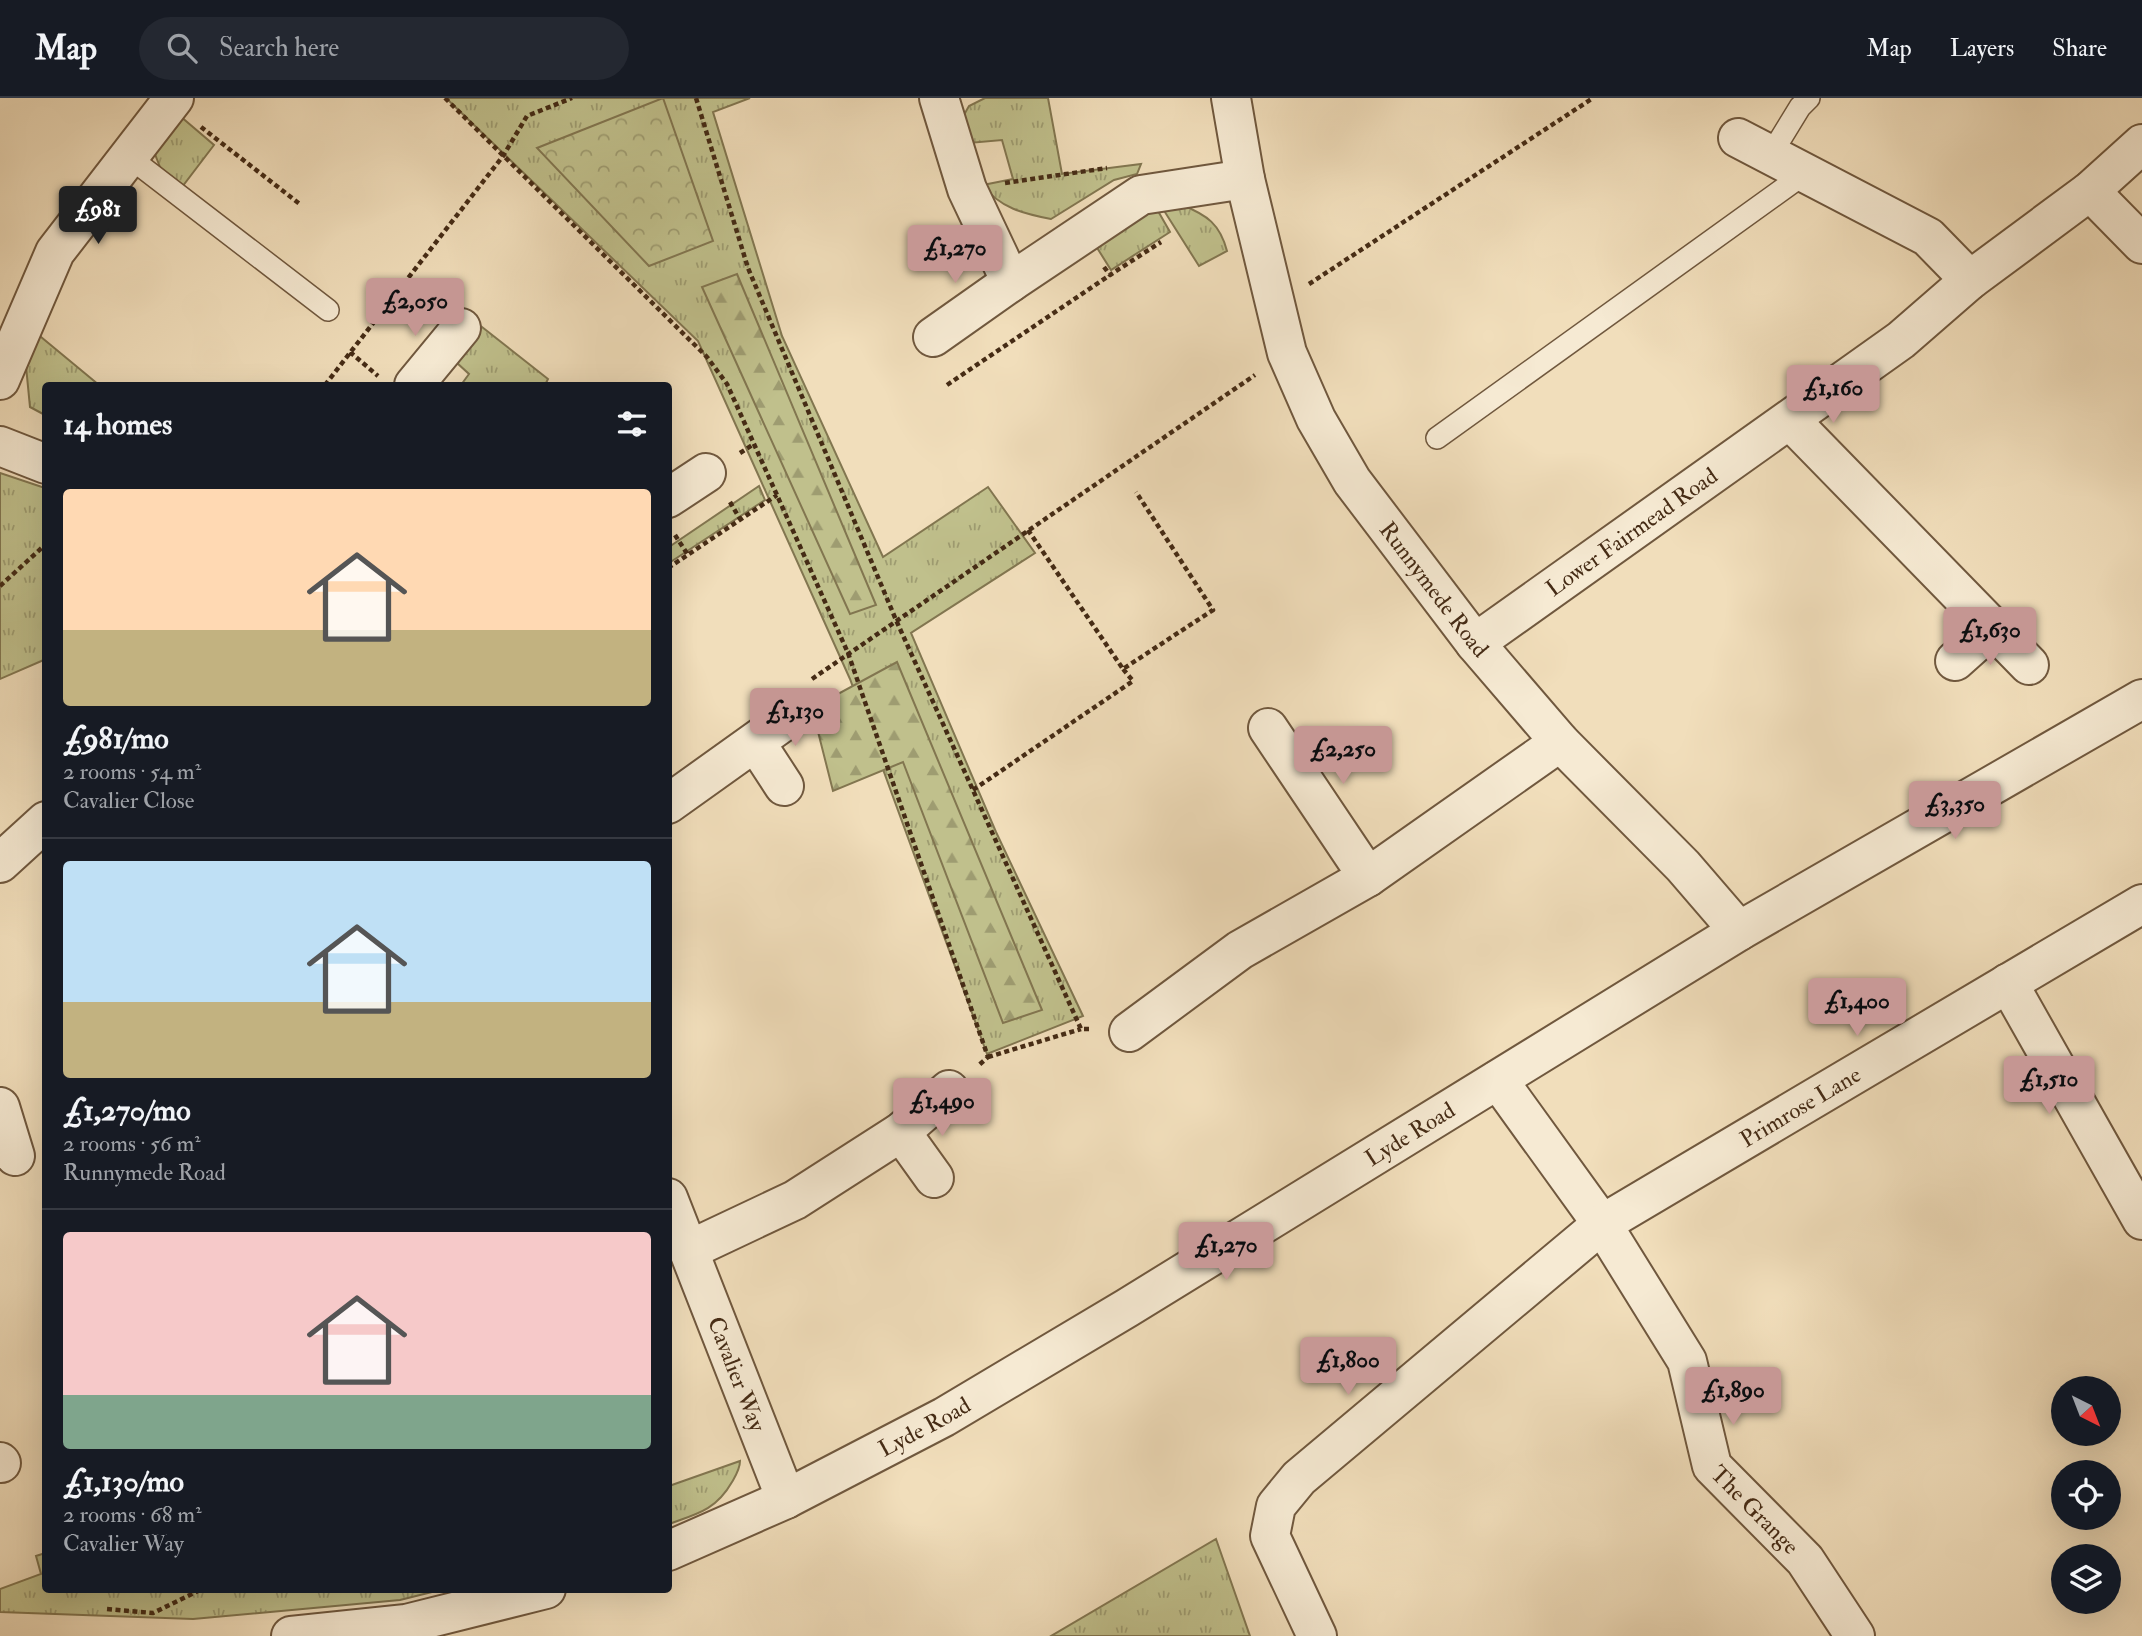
<!DOCTYPE html>
<html lang="en">
<head>
<meta charset="utf-8">
<style>
  :root { --surface:#171b24; --page:#242831; --text:#f1f3f6; --muted:#9ea1a6; --line:#363941; --accent:#c59692 }
  body { margin:0; font-family:"IM FELL Double Pica",serif; background:var(--page); color:var(--text); height:100vh; display:flex; flex-direction:column; font-size:26px; white-space:nowrap }
  * { box-sizing:border-box; margin:0 }
  p { font-size:23px; color:var(--muted) }
  .icon { flex:none; width:38px; height:38px; fill:none; stroke:currentColor; stroke-width:2; stroke-linecap:round; stroke-linejoin:round }
  .map { position:relative; flex:1; overflow:hidden }
  .details { position:absolute; left:42px; top:284px; width:630px; height:1211px; display:flex; flex-direction:column; background:var(--surface); border-radius:7px; box-shadow:0 7px 28px #0002 }
  .details>* { flex:none }
  .needle { width:46px; rotate:138deg }
  .controls { position:absolute; left:2051px; top:1278px; display:grid; gap:14px }
  .controls a { display:grid; place-items:center; width:70px; height:70px; border-radius:50%; background:var(--surface); box-shadow:0 7px 28px #0002; font-size:35px }
  .price { position:absolute; translate:-50% -60px; padding:0 16px; border-radius:7px; background:var(--accent); color:#111; font-size:23px; line-height:46px; filter:drop-shadow(0 2px 4px #0008) }
  .price::after { content:''; position:absolute; left:50%; top:42px; width:21px; height:16px; margin-left:-10px; background:inherit; clip-path:polygon(0 0,100% 0,50% 100%) }
  .price.selected { background:#222; color:#fff }
  ul { padding:0; list-style:none }
  li { display:grid; align-content:center; gap:14px; height:371px; padding:0 21px }
  li+li { border-top:2px solid var(--line) }
  li span { display:grid; place-items:center; height:217px; border-radius:7px; color:#555 }
  li>.icon { margin-inline-start:auto }
  span .icon { width:126px; height:126px; fill:#fffc; stroke-width:1 }
  li b { font-size:30px }
  h2 { display:flex; justify-content:space-between; align-items:center; height:84px; padding:0 21px; font-size:30px }
  header { display:flex; align-items:center; gap:42px; box-sizing:border-box; height:98px; padding:0 35px; background:var(--surface); border-bottom:2px solid var(--line) }
  header strong { font-size:33px }
  nav { display:flex; gap:38px; margin-inline-start:auto; font-size:24px }
  .search { width:490px; height:63px; background:var(--page); display:flex; align-items:center; gap:18px; box-sizing:border-box; padding:0 24px; border-radius:38px; color:var(--muted); font-size:26px }
  .map>svg:first-child { display:block }
  .grass { fill:url(#grass-tufts); stroke:#827650; stroke-width:2 }
  .forest { fill:url(#forest-firs); stroke:#827650; stroke-width:2 }
  .park { fill:url(#park-crowns); stroke:#827650; stroke-width:2 }
  .lines { fill:none; stroke-linecap:round; stroke-linejoin:round }
  .service-casing { stroke:#70583e; stroke-width:24 }
  .minor-casing { stroke:#70583e; stroke-width:42 }
  .tertiary-casing { stroke:#70583e; stroke-width:42 }
  .path { stroke:#452b15; stroke-width:4.5; stroke-dasharray:5 3.5; stroke-linecap:butt }
  .service { stroke:#f6ead3; stroke-width:21 }
  .minor { stroke:#f6ead3; stroke-width:38 }
  .tertiary { stroke:#f6ead3; stroke-width:38 }
  .labels { text-anchor:middle; stroke-width:5; stroke-linejoin:round; paint-order:stroke }
  .street-label { font-size:23px; fill:#452b15; stroke:#f6ead3 }
</style>
</head>
<body>
<header>
<strong>Map</strong>
<div class="search"><svg class="icon" aria-label="search" viewBox="0 0 24 24"><circle cx="10" cy="10" r="6"/><path d="M15 15l6 6"/></svg>Search here</div>
<nav><a>Map</a><a>Layers</a><a>Share</a></nav>
</header>
<div class="map">
<svg width="2142" height="1538" viewBox="0 0 2142 1538">
  <defs>
    <pattern id="grass-tufts" width="24" height="20" patternUnits="userSpaceOnUse" patternTransform="scale(1.75)"><rect width="24" height="20" fill="#c0c08c"/><path d="M3 7l-1-3M5 7V3M7 7l1-3M15 17l-1-3M17 17v-4M19 17l1-3" fill="none" stroke="#9e9c71"/></pattern>
    <pattern id="forest-firs" width="22" height="20" patternUnits="userSpaceOnUse" patternTransform="scale(1.75)"><rect width="22" height="20" fill="#c0c08c"/><path d="M5 1l3.5 6h-7zM16 11l3.5 6h-7z" fill="#9e9c71"/></pattern>
    <pattern id="park-crowns" width="20" height="18" patternUnits="userSpaceOnUse" patternTransform="scale(1.75)"><rect width="20" height="18" fill="#c0c08c"/><path d="M2 6a3 3 0 1 1 6 0M12 15a3 3 0 1 1 6 0" fill="none" stroke="#9e9c71"/></pattern>
  </defs>
  <rect width="100%" height="100%" fill="#f1debb"/>
  <filter id="stains"><feTurbulence type="fractalNoise" baseFrequency=".00286" numOctaves="4"/><feColorMatrix values="0 0 0 0 .2 0 0 0 0 .09 0 0 0 0 .02 0 0 0 .5 -.17"/></filter>
  <radialGradient id="worn" r=".72"><stop offset=".6" stop-color="#630" stop-opacity="0"/><stop offset="1" stop-color="#630" stop-opacity=".3"/></radialGradient>
  <path class="grass" d="M446,0H750L713,14L782,238L883,459L988,389L1035,455L911,535L996,734L1083,918L987,956L850,581L698,243Z
    M985,0H1048L1062,76L1141,66L1137,76L1114,82L1051,121C1025,116 999,110 983,87L1013,81L1002,42L969,45L961,22L969,8Z
    M173,12L214,47L182,89L160,69L149,41Z
    M1154,106L1170,134L1111,172L1089,137Z
    M1182,107C1207,117 1220,126 1227,153L1199,168L1163,111Z
    M482,229L548,281L545,287H461L469,276L456,264Z
    M35,234L99,287H46L45,317L30,309L26,268Z
    M0,375L45,390L46,561L0,581Z
    M759,388L765,402L669,465V449Z
    M740,1363C740,1371 736,1377 732,1384C716,1412 697,1416 669,1426V1388Z
    M1216,1441L1250,1538H1051Z
    M45,1455L46,1491H444L400,1502L193,1521L0,1514V1491L41,1476L36,1458Z"/>
  <path class="forest" d="M737,176L876,507L850,516L702,189Z
    M897,564L1042,912L1003,925L903,664L833,693L812,610Z"/>
  <path class="park" d="M663,0L713,143L649,168L537,50Z"/>
  <g class="lines">
    <defs>
      <path id="service" d="M1770,58L1800,9L1809,0
        M129,59L328,212
        M1437,340L1804,76"/>
      <g id="minor">
        <path d="M939,0L967,91L1011,184L1141,97L1245,81"/>
        <path id="s1" d="M1231,0L1245,81L1287,255L1316,321L1352,383L1475,545L1560,644L1683,768L1739,833"/>
        <path d="M1738,40L1928,139L1970,182"/>
        <path d="M2090,93L2142,146"/>
        <path d="M933,239L1011,184"/>
        <path d="M0,282L55,154L174,0"/>
        <path d="M414,287L461,230"/>
        <path d="M1790,322L2029,567"/>
        <path d="M0,348L46,366"/>
        <path d="M668,400L706,375"/>
        <path id="s2" d="M1475,545L1901,242L1970,182L2090,93L2142,46"/>
        <path d="M1955,563L1993,529"/>
        <path d="M1268,630L1368,779"/>
        <path d="M756,645L784,688"/>
        <path d="M668,706L794,616"/>
        <path d="M0,765L46,723"/>
        <path d="M2008,885L2142,1122"/>
        <path d="M1129,934L1240,852L1368,779L1560,644"/>
        <path id="s3" d="M1498,982L1602,1126L1687,1263L1712,1368L1805,1462L1855,1538"/>
        <path d="M0,1009L15,1058"/>
        <path d="M901,1034L934,1080"/>
        <path id="s4" d="M668,1100L786,1401"/>
        <path d="M689,1152L795,1102L901,1034L949,992"/>
        <path d="M0,1364L1,1365"/>
        <path id="s5" d="M1317,1538L1270,1438L1276,1408L1299,1380L1602,1126L2142,806"/>
      </g>
      <g id="tertiary">
        <path id="s6" d="M668,1453L786,1401L944,1319L1127,1210L1739,833L2142,601"/>
        <path d="M291,1538L406,1526L546,1491"/>
      </g>
    </defs>
    <use href="#service" class="service-casing"/>
    <use href="#minor" class="minor-casing"/>
    <use href="#tertiary" class="tertiary-casing"/>
    <path class="path" d="M445,0L707,259L727,286L848,555L988,959L979,967
      M696,0L748,170L896,522L1081,931H1090
      M201,29L301,107
      M1005,85L1107,70
      M1104,169L1110,177L1161,144
      M1309,186L1593,0
      M350,254L378,278
      M325,287L503,58L527,18L572,0
      M947,287L1110,177
      M740,355L754,346
      M730,404L740,421
      M1028,432L1123,571L1213,512L1136,394
      M675,437L688,457
      M668,470L777,397
      M0,488L46,446
      M812,581L1255,277
      M973,692L1133,583L1123,571
      M988,959L1081,931
      M107,1511L153,1515L202,1491"/>
    <use href="#service" class="service"/>
    <use href="#minor" class="minor"/>
    <use href="#tertiary" class="tertiary"/>
  </g>
  <g class="labels">
    <g class="street-label">
      <text dy="8" stroke="none"><textPath href="#s2" startOffset="192">Lower Fairmead Road</textPath></text>
      <text dy="8" stroke="none"><textPath href="#s1" startOffset="541">Runnymede Road</textPath></text>
      <text dy="8" stroke="none"><textPath href="#s5" startOffset="803">Primrose Lane</textPath></text>
      <text dy="8" stroke="none"><textPath href="#s6" startOffset="852">Lyde Road</textPath></text>
      <text dy="8" stroke="none"><textPath href="#s4" startOffset="189">Cavalier Way</textPath></text>
      <text dy="8" stroke="none"><textPath href="#s6" startOffset="285">Lyde Road</textPath></text>
      <text dy="8" stroke="none"><textPath href="#s3" startOffset="508">The Grange</textPath></text>
    </g>
  </g>
  <rect width="100%" height="100%" filter="url(#stains)"/>
  <rect width="100%" height="100%" fill="url(#worn)"/>
</svg>
<div class="controls">
<a><svg class="needle" viewBox="-14 -14 28 28"><path d="M0-13l5 13h-10z" fill="#e53935"/><path d="M0 13l5-13h-10z" fill="#9ea1a6"/></svg></a>
<a><svg class="icon" aria-label="locate" viewBox="0 0 24 24"><circle cx="12" cy="12" r="6"/><path d="M12 2v4M12 18v4M2 12h4M18 12h4"/></svg></a>
<a><svg class="icon" aria-label="layers" viewBox="0 0 24 24"><path d="M12 4l9 5-9 5-9-5zM3 14l9 5 9-5"/></svg></a>
</div>
<b class="price selected" style="left:98px;top:148px">£981</b>
<b class="price" style="left:955px;top:187px">£1,270</b>
<b class="price" style="left:415px;top:240px">£2,050</b>
<b class="price" style="left:1833px;top:327px">£1,160</b>
<b class="price" style="left:1990px;top:569px">£1,630</b>
<b class="price" style="left:795px;top:650px">£1,130</b>
<b class="price" style="left:1343px;top:688px">£2,250</b>
<b class="price" style="left:1955px;top:743px">£3,350</b>
<b class="price" style="left:1857px;top:940px">£1,400</b>
<b class="price" style="left:2049px;top:1018px">£1,510</b>
<b class="price" style="left:942px;top:1040px">£1,490</b>
<b class="price" style="left:1226px;top:1184px">£1,270</b>
<b class="price" style="left:1348px;top:1299px">£1,800</b>
<b class="price" style="left:1733px;top:1329px">£1,890</b>
<section class="details">
<h2>14 homes<svg class="icon" aria-label="filters" viewBox="0 0 24 24"><path d="M4 7h16M4 17h16"/><circle cx="9" cy="7" r="2"/><circle cx="15" cy="17" r="2"/></svg></h2>
<ul>
<li><span style="background:linear-gradient(#ffd9b3 65%,#c2b280 0)"><svg class="icon" aria-label="home" viewBox="0 0 24 24"><path d="M3 11l9-7 9 7M6 9v11h12V9"/></svg></span><div><b>£981/mo</b><p>2 rooms · 54 m²</p><p>Cavalier Close</p></div></li>
<li><span style="background:linear-gradient(#bfe0f5 65%,#c2b280 0)"><svg class="icon" aria-label="home" viewBox="0 0 24 24"><path d="M3 11l9-7 9 7M6 9v11h12V9"/></svg></span><div><b>£1,270/mo</b><p>2 rooms · 56 m²</p><p>Runnymede Road</p></div></li>
<li><span style="background:linear-gradient(#f6c9c9 75%,#7fa58c 0)"><svg class="icon" aria-label="home" viewBox="0 0 24 24"><path d="M3 11l9-7 9 7M6 9v11h12V9"/></svg></span><div><b>£1,130/mo</b><p>2 rooms · 68 m²</p><p>Cavalier Way</p></div></li>
</ul>
</section>
</div>
</body>
</html>
